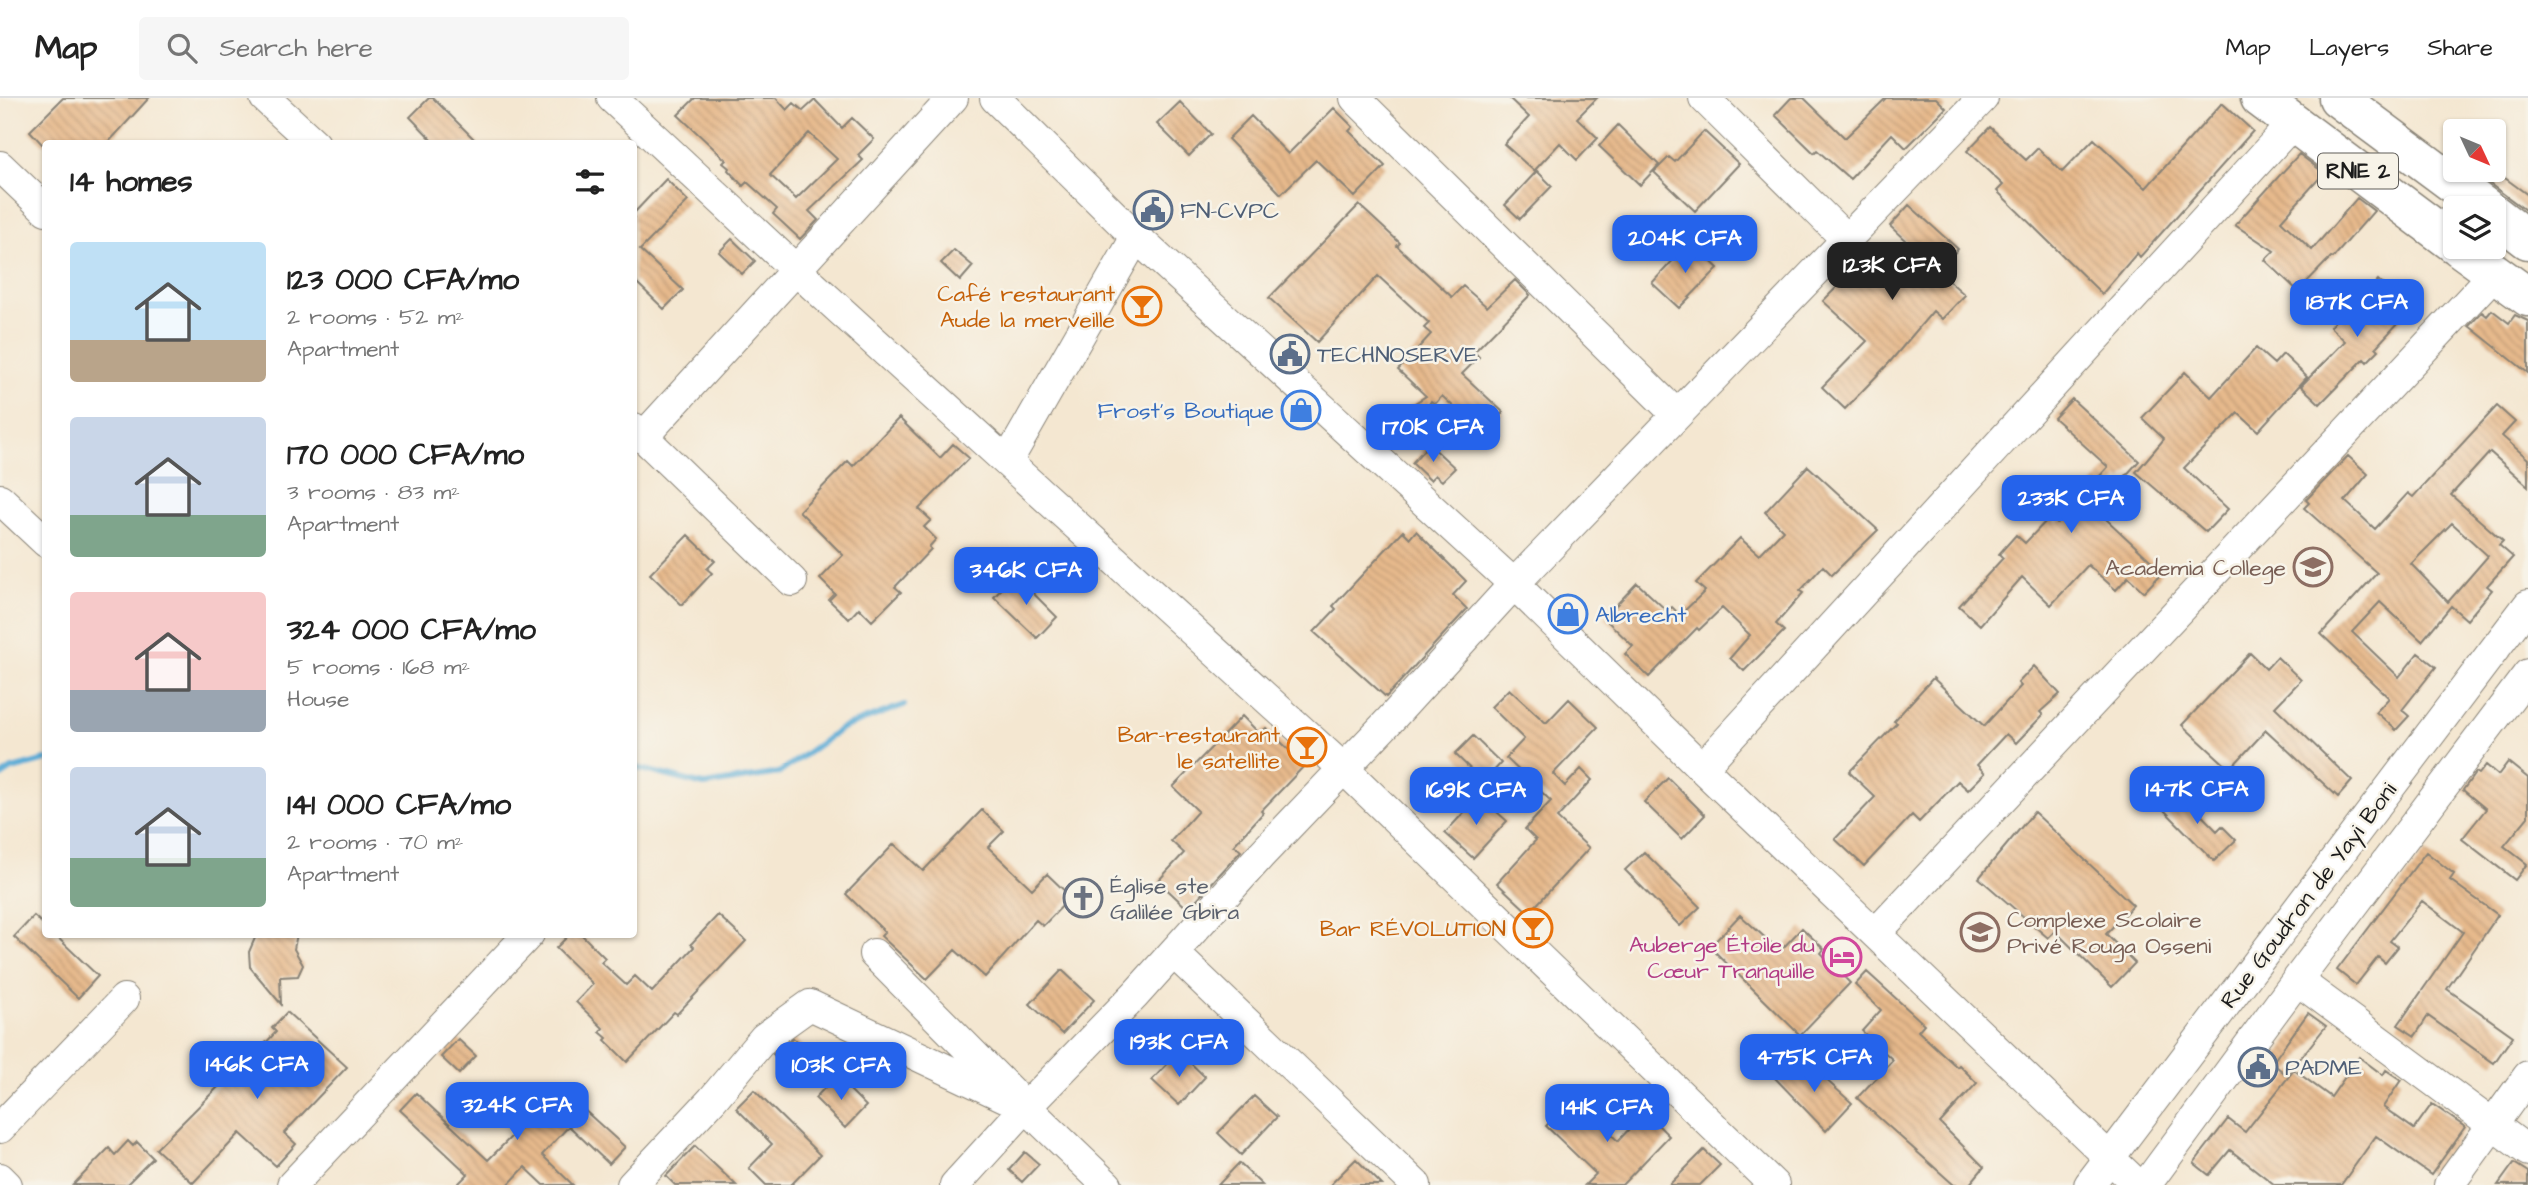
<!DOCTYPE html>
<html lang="en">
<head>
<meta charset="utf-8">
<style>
  :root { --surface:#fff; --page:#f6f6f6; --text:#222; --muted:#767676; --line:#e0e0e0; --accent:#2563eb }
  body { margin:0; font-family:"Architects Daughter",sans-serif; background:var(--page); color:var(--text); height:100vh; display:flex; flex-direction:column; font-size:26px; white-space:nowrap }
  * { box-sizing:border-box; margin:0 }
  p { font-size:23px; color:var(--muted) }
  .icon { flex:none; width:38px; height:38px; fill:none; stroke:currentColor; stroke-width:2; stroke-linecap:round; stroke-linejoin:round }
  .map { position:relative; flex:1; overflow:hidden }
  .panel { position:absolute; left:42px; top:42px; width:595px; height:798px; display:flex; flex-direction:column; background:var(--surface); border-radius:7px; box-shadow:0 2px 5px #0004 }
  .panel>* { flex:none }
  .needle { width:46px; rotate:134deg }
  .tools { position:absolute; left:2443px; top:21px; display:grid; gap:14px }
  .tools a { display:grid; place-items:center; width:63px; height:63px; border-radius:7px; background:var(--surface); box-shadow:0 2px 5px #0004; font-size:35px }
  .price { position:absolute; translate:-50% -60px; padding:0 16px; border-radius:14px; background:var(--accent); color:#fff; font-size:23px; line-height:46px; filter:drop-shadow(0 2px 4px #0008) }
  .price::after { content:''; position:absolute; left:50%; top:42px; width:21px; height:16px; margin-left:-10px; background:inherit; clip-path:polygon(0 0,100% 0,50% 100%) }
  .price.current { background:#222; color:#fff }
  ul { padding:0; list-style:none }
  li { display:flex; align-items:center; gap:21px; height:175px; padding:0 28px }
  li span { display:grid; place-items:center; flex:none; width:196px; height:140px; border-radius:7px; color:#555 }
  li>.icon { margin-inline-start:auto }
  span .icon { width:84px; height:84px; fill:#fffc; stroke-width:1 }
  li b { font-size:30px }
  h2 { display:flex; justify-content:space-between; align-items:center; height:84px; padding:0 28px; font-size:30px }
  header { display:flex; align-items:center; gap:42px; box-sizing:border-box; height:98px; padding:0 35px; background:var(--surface); border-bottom:2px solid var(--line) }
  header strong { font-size:33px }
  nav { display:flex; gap:38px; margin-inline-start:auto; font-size:24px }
  .search { width:490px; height:63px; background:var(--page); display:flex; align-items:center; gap:18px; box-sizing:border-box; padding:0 24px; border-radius:7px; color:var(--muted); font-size:26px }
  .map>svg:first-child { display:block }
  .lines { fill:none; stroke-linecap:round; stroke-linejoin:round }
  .stream { stroke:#5bacd6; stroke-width:6 }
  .building { fill:url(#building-back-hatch); fill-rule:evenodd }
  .minor-casing { stroke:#888276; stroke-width:32 }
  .major-casing { stroke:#888276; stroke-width:41 }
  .minor { stroke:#fff; stroke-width:30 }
  .major { stroke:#fff; stroke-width:38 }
  .labels { text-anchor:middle; stroke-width:5; stroke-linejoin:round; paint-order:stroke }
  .shield { fill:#f7f3e8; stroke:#5e5c59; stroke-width:2 }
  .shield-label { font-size:21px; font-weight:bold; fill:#1c1c1c }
  .service-label { font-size:23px; fill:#4e5e75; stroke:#f7f3e8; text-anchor:start }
  .food-label { font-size:23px; fill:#c56008; stroke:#f7f3e8; text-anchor:end }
  .shop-label { font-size:23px; fill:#366cbe; stroke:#f7f3e8; text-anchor:end }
  .education-label { font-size:23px; fill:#785e54; stroke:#f7f3e8; text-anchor:end }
  .worship-label { font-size:23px; fill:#5b616d; stroke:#f7f3e8; text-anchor:start }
  .street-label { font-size:23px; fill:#1c1c1c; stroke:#f7f3e8 }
  .hotel-label { font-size:23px; fill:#b23c85; stroke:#f7f3e8; text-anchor:end }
</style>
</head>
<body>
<header>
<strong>Map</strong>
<div class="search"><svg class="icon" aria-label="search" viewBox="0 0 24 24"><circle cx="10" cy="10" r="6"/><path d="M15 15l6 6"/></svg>Search here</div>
<nav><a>Map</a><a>Layers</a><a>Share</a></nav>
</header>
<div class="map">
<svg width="2528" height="1087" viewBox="0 0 2528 1087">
  <defs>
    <pattern id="building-back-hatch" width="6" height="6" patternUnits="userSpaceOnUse" patternTransform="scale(1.75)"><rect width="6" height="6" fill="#e6b98c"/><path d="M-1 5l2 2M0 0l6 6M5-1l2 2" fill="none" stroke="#c59e78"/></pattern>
  </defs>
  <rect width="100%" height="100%" fill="#f7f3e8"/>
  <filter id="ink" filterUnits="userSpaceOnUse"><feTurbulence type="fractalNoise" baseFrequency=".0143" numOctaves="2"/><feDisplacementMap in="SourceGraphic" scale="14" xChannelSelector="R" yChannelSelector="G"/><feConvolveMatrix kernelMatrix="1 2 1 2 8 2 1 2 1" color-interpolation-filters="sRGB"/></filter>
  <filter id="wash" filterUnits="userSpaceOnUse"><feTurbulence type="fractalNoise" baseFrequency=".00686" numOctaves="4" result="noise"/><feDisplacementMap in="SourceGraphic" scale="28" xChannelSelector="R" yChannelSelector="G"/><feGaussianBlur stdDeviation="1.57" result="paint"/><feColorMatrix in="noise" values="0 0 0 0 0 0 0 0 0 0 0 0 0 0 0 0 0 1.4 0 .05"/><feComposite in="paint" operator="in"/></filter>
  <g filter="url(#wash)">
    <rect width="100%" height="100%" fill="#f4e7d1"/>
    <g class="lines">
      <path class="stream" d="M634,669L704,687L779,675L842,630L904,607
        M0,679L12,671L46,662"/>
    </g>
    <g id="blocks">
      <path class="building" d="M63,0H149L107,46H42L30,33Z
        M429,0H433L479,46H436L410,19Z
        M695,0H776L787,12L794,5L803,13L815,2L842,30L852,20L874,41L858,57L863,62L809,113L818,122L800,141L773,116L777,111L747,84L743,88L728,72L729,70L723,65L726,62L678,17ZM809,35L837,61L796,101L770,77Z
        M1509,0H1597L1577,20L1598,40L1577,62L1560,45L1534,73L1504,46L1529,19Z
        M1791,0H1804L1845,40L1886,0H1936L1946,10L1906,50L1892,36L1850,81L1817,52L1814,55L1775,17Z
        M1180,4L1211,36L1189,58L1157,26Z
        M2222,5L2253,33L2140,159L2137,155L2102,196L1997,93L2003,87L1967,53L1990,29L2026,62L2038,50L2062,74L2094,41L2146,90Z
        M1334,10L1353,29L1349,33L1385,68L1355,99L1316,62L1281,96L1228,41L1251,18L1288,56Z
        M1618,27L1659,67L1640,87L1599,48Z
        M1704,33L1739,66L1695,113L1654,74L1669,59L1675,64Z
        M2299,56L2324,75L2281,123L2312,152L2357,100L2374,113L2333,160L2331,159L2298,193L2265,162L2274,153L2235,127Z
        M2471,72H2494L2528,97V114Z
        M1537,73L1552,88L1520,121L1505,107Z
        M666,81L688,103L640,152L683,192L664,211L634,182V115Z
        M1359,107L1400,145L1397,148L1452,199L1463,188L1487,209L1515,182L1530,197L1474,254L1479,259L1462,276L1503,314L1483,336L1442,298L1435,306L1431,303L1418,324L1411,323L1399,315L1426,298L1398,272L1431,236L1424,230L1429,225L1378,178L1317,244L1269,200Z
        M1909,107L1958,151L1938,173L1965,197L1942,221L1933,213L1889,265L1845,311L1822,289L1867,243L1823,203L1864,162L1878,175L1906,143L1890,128Z
        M732,141L755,163L742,176L719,154Z
        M1690,144L1718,170L1679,210L1652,185Z
        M954,152L973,168L960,183L941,165Z
        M2378,182L2410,212L2376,249L2379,252L2367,264L2364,261L2320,306L2301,288L2345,243L2330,229L2338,219L2341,222Z
        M2492,212L2509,225L2515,217L2528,223V275L2469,228L2482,214L2487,218Z
        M2256,250L2274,266L2283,256L2307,279L2258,333L2238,315L2184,370L2228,411L2206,434L2136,374L2164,341L2142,320L2185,274L2211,299Z
        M2072,301L2139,363L2122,382L2120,380L2093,409L2163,474L2144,494L2128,479L2116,492L2088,467L2051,507L2022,479L1980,527L1959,508L2003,460L1999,456L2016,437L2025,445L2051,418L2057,425L2108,369L2054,320Z
        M2497,308L2515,324L2502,338L2528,361V388L2490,354L2451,397L2503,443L2499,447L2513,459L2487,488L2492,492L2467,522L2451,508L2422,543L2380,504L2352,534L2399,579L2418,555L2436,569L2402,612L2409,618L2396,632L2376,614L2389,600L2321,536L2377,475L2304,410L2309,405L2306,402L2348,358L2368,376L2345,403L2375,431L2408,395L2413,399ZM2452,425L2488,458L2448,504L2411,466Z
        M899,320L940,360L953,346L969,360L919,411L931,422L924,429L936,441L929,449L931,451L895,489L901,494L872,523L859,510L849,521L829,502L835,496L820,481L843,457L799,413L848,363L853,368Z
        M1429,346L1455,370L1442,383L1435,377L1430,382L1412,365Z
        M1808,368L1878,432L1832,477L1823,468L1800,493L1803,495L1776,526L1784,533L1744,573L1730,560L1750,537L1722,510L1699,532L1697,530L1649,579L1625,556L1633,548L1604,520L1637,485L1667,513L1672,509L1680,517L1705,493L1696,485L1740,440L1759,457L1783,432L1765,414Z
        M1403,433L1410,440L1416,433L1466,483L1453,497L1467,511L1386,599L1314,534L1336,511L1333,508Z
        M688,437L715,463L707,471L712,475L682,507L650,476Z
        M1015,477L1057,519L1037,540L994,499Z
        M2250,555L2266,571L2277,559L2301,582L2275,609L2352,683L2338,699L2266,632L2230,671L2182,627Z
        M2034,568L2060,596L2040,614L2043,617L2016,645L2006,636L1977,667L1985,675L1968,692L1958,683L1919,724L1912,717L1864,768L1835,741L1875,699L1849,674L1897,625L1894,623L1933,580L1984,628L2021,588L2018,585Z
        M1509,591L1546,625L1569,601L1598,629L1553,676L1565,688L1581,671L1592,682L1557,720L1589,750L1529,815L1497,785L1536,742L1525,731L1551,703L1506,660L1524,641L1491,609Z
        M1242,618L1260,636L1266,630L1305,667L1261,713L1263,715L1234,747L1241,753L1188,811L1158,783L1184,755L1171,743L1198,713L1173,689Z
        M1473,638L1501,665L1484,684L1455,656Z
        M2508,664L2528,680V719L2504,748L2527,766L2515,782L2462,741L2486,711L2463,692L2476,674L2479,676L2486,667L2498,677Z
        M1668,680L1705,717L1682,741L1644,704Z
        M2176,691L2217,733L2222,728L2236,742L2214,763L2159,707Z
        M1479,698L1507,723L1473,760L1445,735Z
        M982,712L1004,733L988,749L1032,791L1047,776L1071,799L1043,828L1036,822L985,879L955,852L927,881L881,838L885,834L846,796L894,746L923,773Z
        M2034,714L2133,807L2106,836L2135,865L2112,889L2055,833L2048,840L1979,780Z
        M1644,754L1700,809L1680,828L1625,772Z
        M2426,754L2454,776L2450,782L2498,817L2447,891L2513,938L2494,965L2428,918L2415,938L2398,927L2463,834L2422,803L2390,843L2398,849L2385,865L2378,859L2356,887L2337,872Z
        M718,817L746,843L677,916L674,914L627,964L605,942L607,940L600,934L603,930L576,904L593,886L556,850L570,836H581L605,860L601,864L626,887L635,878L652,894L694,849L691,846Z
        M1740,817L1780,853L1802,830L1824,851L1821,855L1850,885L1800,937L1710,849Z
        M34,818L46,829V836H54L98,878L78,900L14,839Z
        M262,836H297L294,851L303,867L298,878L280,879L281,906L250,869L249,854L255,840Z
        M1062,872L1094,902L1062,936L1030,906Z
        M1867,874L1924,926L1918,933L1957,969L1959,967L1977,985L1940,1025L1984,1069L1969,1087H1954L1857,1000L1893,962L1862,933L1881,912L1855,887Z
        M287,914L347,969L284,1035L296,1046L276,1068L240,1035L193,1085L156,1051L225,982L228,985L276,934L272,930Z
        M2308,915L2326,928L2287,977L2272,965Z
        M793,940L808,954L790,973L773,956Z
        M458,941L476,958L459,976L441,959Z
        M1179,954L1205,979L1179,1007L1152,982Z
        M1795,959L1819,982L1823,979L1852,1005L1826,1033L1775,980Z
        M2359,959L2383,977L2386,972L2401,982L2383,1009L2414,1031L2432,1006L2465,1029L2431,1077L2376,1038L2341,1087H2275L2230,1052L2209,1077L2194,1065L2228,1021L2245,1034L2294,972L2331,999Z
        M836,978L866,1008L845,1030L815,1000Z
        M560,990L625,1049L609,1066L569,1028L542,1057L573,1087H544L525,1069L508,1087H457L468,1076L400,1012L416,995L488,1062Z
        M754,992L820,1057L791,1087H766L749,1070L772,1046L736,1010Z
        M1254,998L1277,1019L1241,1057L1218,1035Z
        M1572,1000L1618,1043L1645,1014L1669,1038L1622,1087H1585L1596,1076L1546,1028Z
        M128,1043L133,1048L137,1044L153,1060L126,1087H73L109,1050L115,1057Z
        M695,1048L736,1087H675L666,1078Z
        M1704,1052L1720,1067L1700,1087H1669Z
        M1025,1054L1039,1066L1022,1084L1009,1072Z
        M1356,1061L1382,1087H1330Z
        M1239,1065L1262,1087H1218Z
        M2514,1065L2528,1074V1087H2498Z"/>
    </g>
  </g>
  <g filter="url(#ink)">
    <use href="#blocks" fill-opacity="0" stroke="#888276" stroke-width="2"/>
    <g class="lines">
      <defs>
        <path id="minor" d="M265,0L315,46
          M612,0L796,172L1344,671L1774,1087
          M995,0L1136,139L1514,486L1702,670L2138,1087
          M1355,0L1676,316
          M1704,0L1846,141
          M0,68L46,112
          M634,330L792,483
          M643,339L953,0
          M1007,364L1136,139
          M0,401L46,444
          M1702,670L2293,25
          M1876,835L2495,175
          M1174,855L1416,1087
          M874,856L1011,994
          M2297,882L2528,1053
          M0,1030L124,901
          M0,1080L7,1087
          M292,1087L529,836
          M632,1087L712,1002L764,940L810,907L1026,1009
          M955,1087L1026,1009
          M1107,1087L1026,1009L1135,897L1260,758L1389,623L1514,486L1983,0
          M2089,1087L2528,507
          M2146,1087L2297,882L2528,576
          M2449,1087L2528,978"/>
        <path id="major" d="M2260,0L2455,146
          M2338,0L2486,110
          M2494,116L2528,142
          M2459,149L2528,199"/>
      </defs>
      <use href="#minor" class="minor-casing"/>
      <use href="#major" class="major-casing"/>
      <use href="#minor" class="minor"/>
      <use href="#major" class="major"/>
    </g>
  </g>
  <defs>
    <symbol id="civic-ring" viewBox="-11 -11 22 22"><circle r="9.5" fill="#f7f3e8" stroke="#5c6f8a" stroke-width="1.5"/><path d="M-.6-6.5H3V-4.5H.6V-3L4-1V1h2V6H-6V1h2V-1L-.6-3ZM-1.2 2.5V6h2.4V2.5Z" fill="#5c6f8a"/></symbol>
    <symbol id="bar-ring" viewBox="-11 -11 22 22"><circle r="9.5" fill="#f7f3e8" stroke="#e8710a" stroke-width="1.5"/><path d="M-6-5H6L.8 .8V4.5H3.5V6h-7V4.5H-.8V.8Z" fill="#e8710a"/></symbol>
    <symbol id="shop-ring" viewBox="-11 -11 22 22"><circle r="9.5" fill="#f7f3e8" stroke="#3f7fe0" stroke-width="1.5"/><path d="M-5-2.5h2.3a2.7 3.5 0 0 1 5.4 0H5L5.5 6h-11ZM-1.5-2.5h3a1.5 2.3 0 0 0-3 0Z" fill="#3f7fe0"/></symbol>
    <symbol id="school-ring" viewBox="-11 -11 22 22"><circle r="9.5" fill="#f7f3e8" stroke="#8d6e63" stroke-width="1.5"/><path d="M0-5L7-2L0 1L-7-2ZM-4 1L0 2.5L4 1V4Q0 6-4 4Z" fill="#8d6e63"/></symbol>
    <symbol id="church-ring" viewBox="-11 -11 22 22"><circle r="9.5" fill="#f7f3e8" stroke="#6b7280" stroke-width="1.5"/><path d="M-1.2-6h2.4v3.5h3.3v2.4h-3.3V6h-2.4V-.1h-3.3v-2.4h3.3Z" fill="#6b7280"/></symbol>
    <symbol id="hotel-ring" viewBox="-11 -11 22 22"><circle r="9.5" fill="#f7f3e8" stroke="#d1479c" stroke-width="1.5"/><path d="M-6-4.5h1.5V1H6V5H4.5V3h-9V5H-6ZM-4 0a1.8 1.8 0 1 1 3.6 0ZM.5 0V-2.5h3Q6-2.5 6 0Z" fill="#d1479c"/></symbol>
  </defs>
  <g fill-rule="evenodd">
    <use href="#civic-ring" x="1131" y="90" width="44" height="44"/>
    <use href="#bar-ring" x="1120" y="186" width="44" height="44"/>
    <use href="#civic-ring" x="1268" y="234" width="44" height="44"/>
    <use href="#shop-ring" x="1279" y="290" width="44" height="44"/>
    <use href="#school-ring" x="2291" y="447" width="44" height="44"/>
    <use href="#shop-ring" x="1546" y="494" width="44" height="44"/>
    <use href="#bar-ring" x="1285" y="627" width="44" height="44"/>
    <use href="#church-ring" x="1061" y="778" width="44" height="44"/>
    <use href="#bar-ring" x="1511" y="808" width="44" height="44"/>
    <use href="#school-ring" x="1958" y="812" width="44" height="44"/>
    <use href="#hotel-ring" x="1820" y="837" width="44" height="44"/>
    <use href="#civic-ring" x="2236" y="947" width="44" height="44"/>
  </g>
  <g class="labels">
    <rect class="shield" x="2318" y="55.5" width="80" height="35" rx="5"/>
    <g class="shield-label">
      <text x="2358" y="80">RNIE 2</text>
    </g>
    <g class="service-label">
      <text x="1180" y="120">FN-CVPC</text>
      <text x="1317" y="264">TECHNOSERVE</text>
      <text x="2285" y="977">PADME</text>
    </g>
    <g class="food-label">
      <text x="1115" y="203">Café restaurant<tspan x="1115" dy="26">Aude la merveille</tspan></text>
      <text x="1280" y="644">Bar-restaurant<tspan x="1280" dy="26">le satellite</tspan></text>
      <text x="1506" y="838">Bar RÉVOLUTION</text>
    </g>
    <g class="shop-label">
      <text x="1274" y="320">Frost's Boutique</text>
      <text x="1595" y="524" text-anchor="start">Albrecht</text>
    </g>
    <g class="education-label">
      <text x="2286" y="477">Academia College</text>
      <text x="2007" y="829" text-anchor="start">Complexe Scolaire<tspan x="2007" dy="26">Privé Rouga Osseni</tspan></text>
    </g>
    <g class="worship-label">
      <text x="1110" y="795">Église ste<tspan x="1110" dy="26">Galilée Gbira</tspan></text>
    </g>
    <g class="street-label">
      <text transform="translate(2308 797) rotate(-53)" y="8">Rue Goudron de Yayi Boni</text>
    </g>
    <g class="hotel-label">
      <text x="1815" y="854">Auberge Étoile du<tspan x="1815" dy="26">Cœur Tranquille</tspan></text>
    </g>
  </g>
</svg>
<div class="tools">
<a><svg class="needle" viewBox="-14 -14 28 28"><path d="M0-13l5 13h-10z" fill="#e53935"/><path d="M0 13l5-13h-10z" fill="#767676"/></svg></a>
<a><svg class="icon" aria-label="layers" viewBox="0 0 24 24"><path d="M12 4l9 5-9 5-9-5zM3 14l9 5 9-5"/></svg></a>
</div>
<b class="price" style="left:1685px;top:177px">204K CFA</b>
<b class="price current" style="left:1892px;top:204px">123K CFA</b>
<b class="price" style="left:2357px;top:241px">187K CFA</b>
<b class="price" style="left:1433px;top:366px">170K CFA</b>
<b class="price" style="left:2071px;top:437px">233K CFA</b>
<b class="price" style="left:1026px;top:509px">346K CFA</b>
<b class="price" style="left:2197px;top:728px">147K CFA</b>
<b class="price" style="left:1476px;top:729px">169K CFA</b>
<b class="price" style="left:1179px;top:981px">193K CFA</b>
<b class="price" style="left:1814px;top:996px">475K CFA</b>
<b class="price" style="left:257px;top:1003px">146K CFA</b>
<b class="price" style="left:841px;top:1004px">103K CFA</b>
<b class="price" style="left:517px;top:1044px">324K CFA</b>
<b class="price" style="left:1607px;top:1046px">141K CFA</b>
<section class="panel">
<h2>14 homes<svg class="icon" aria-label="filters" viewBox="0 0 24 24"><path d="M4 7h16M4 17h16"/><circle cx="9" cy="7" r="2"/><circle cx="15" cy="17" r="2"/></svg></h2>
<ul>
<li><span style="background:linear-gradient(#bfe0f5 70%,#b9a48a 0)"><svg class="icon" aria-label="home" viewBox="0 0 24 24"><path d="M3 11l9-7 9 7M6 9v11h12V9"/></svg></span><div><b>123 000 CFA/mo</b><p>2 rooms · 52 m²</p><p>Apartment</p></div></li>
<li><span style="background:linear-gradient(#c9d6e8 70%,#7fa58c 0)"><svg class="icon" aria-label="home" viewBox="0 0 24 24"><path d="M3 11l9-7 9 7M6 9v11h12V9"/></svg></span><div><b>170 000 CFA/mo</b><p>3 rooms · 83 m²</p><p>Apartment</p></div></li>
<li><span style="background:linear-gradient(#f6c9c9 70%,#9aa5b1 0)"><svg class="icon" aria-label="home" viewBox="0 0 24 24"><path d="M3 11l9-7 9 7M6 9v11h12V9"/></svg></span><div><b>324 000 CFA/mo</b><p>5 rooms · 168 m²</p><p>House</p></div></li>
<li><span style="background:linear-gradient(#c9d6e8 65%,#7fa58c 0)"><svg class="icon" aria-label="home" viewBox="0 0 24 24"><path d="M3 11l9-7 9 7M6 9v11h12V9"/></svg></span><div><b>141 000 CFA/mo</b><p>2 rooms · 70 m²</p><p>Apartment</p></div></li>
</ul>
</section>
</div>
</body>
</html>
